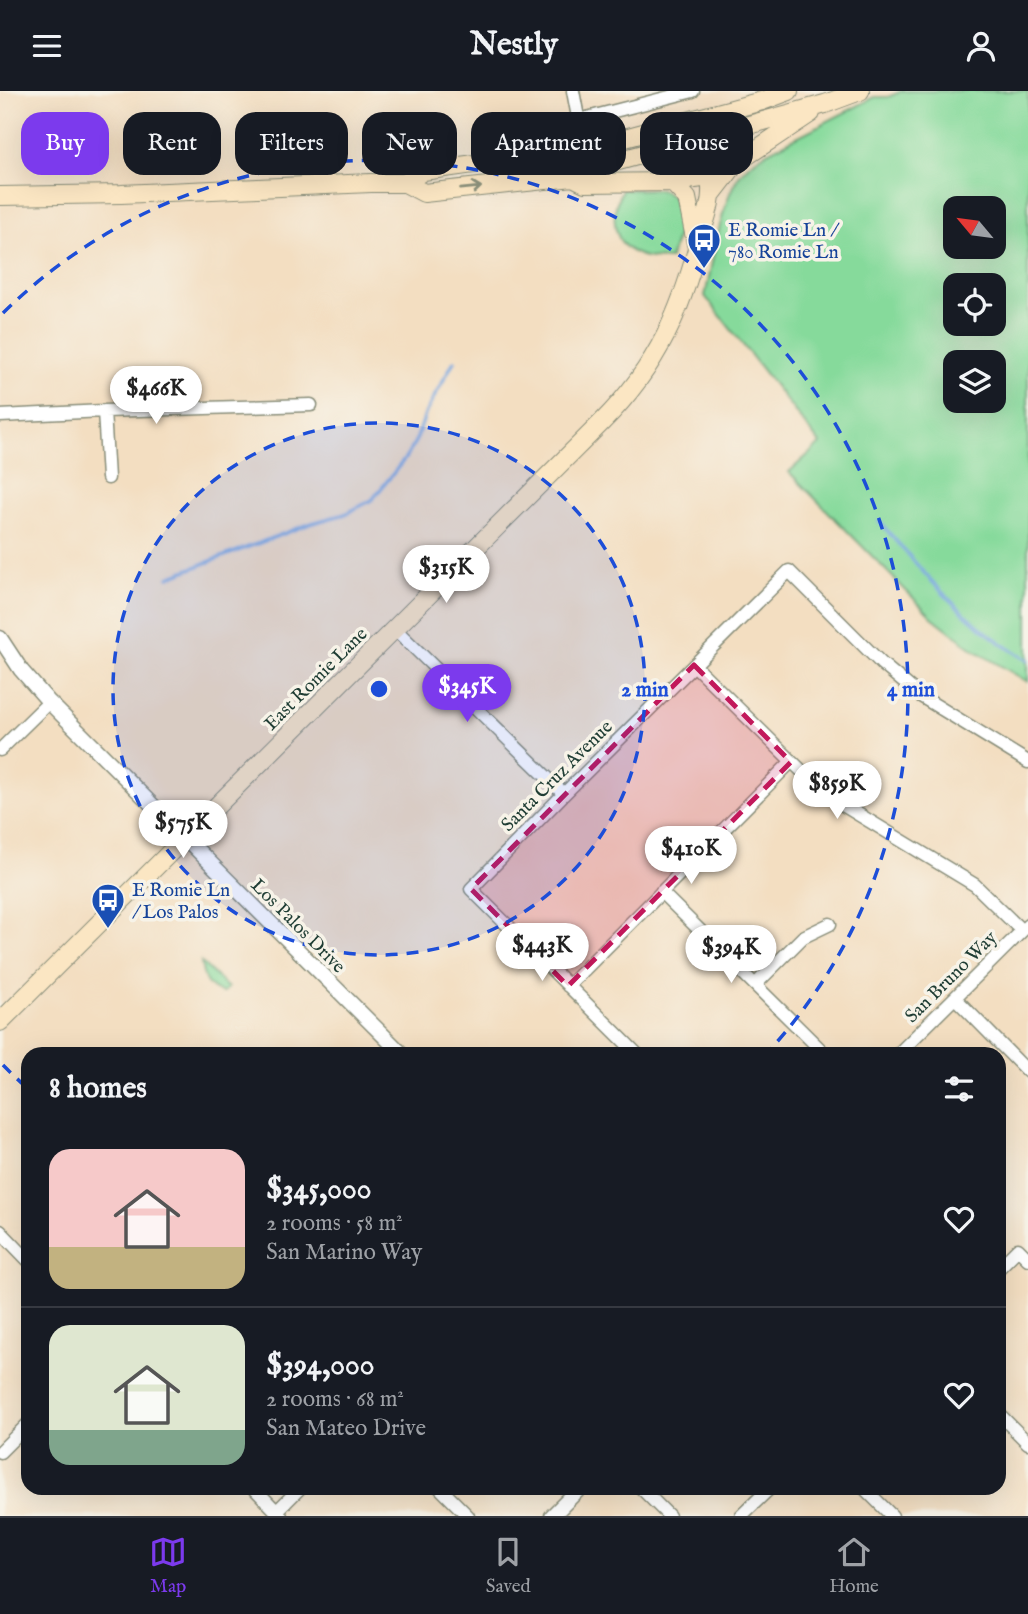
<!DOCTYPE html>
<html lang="en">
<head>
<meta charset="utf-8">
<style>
  :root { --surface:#171b24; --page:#242831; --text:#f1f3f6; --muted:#9ea1a6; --line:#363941; --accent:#7c3aed }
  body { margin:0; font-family:"IM FELL English",serif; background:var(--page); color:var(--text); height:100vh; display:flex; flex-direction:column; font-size:26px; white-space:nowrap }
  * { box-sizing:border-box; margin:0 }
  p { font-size:23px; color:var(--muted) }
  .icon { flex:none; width:38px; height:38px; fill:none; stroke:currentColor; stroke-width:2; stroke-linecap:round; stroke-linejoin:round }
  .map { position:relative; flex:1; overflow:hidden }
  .panel { position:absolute; left:21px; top:956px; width:985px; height:448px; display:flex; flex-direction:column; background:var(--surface); border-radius:21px; box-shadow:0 7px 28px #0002 }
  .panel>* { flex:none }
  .banner { position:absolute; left:21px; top:21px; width:987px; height:63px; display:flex; gap:14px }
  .needle { width:46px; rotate:299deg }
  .tools { position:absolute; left:943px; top:105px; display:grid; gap:14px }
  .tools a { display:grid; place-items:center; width:63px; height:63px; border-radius:14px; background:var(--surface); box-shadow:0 7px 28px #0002; font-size:35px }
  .price { position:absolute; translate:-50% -60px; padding:0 16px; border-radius:24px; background:#fff; color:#222; font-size:23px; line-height:46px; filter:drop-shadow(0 2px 4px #0008) }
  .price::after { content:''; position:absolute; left:50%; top:42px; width:21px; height:16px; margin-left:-10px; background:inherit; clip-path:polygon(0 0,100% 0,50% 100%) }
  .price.active { background:var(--accent); color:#fff }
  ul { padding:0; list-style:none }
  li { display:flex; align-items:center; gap:21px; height:175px; padding:0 28px }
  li+li { border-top:2px solid var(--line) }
  li span { display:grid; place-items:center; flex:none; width:196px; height:140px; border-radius:21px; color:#555 }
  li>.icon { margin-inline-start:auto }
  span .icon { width:84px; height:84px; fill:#fffc; stroke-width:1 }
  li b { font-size:30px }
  h2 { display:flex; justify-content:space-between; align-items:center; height:84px; padding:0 28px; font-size:30px }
  .chip { padding:0 24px; border-radius:21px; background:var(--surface); box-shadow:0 7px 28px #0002; font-size:24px; line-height:63px }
  .chip.active { background:var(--accent); color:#fff }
  header { display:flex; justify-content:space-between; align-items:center; height:91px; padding:0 28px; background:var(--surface); font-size:32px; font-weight:800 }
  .tabs { display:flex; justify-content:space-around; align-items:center; height:98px; border-top:2px solid var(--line); background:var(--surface); font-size:19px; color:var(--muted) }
  .tabs a { display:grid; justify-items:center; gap:4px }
  .tabs .active { color:var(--accent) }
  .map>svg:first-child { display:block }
  .green { fill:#86da9b; stroke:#528c68; stroke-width:2; fill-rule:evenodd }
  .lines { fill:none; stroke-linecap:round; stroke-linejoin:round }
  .stream { stroke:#73a5de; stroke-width:3.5 }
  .minor-casing { stroke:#898e7a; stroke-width:15 }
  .tertiary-casing { stroke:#898e7a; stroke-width:17 }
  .secondary-casing { stroke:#898e7a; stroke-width:20 }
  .minor { stroke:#fff; stroke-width:12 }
  .tertiary { stroke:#fff; stroke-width:14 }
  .secondary { stroke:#fbe6c3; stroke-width:18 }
  .oneway { stroke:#8d927c }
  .marked { fill:#c2185b; fill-opacity:0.2; stroke:#c2185b; stroke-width:5; stroke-dasharray:14 9; stroke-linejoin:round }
  .ring { fill:none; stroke:#1d4ed8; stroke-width:3.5; stroke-dasharray:12 9 }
  .labels { text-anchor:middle; stroke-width:7; stroke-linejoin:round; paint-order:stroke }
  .transit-label { font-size:19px; fill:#164399; stroke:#f7f3e8; text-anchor:start }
  .street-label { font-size:19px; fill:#1f3d34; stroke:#f7f3e8 }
  .centre { fill:#1d4ed8; stroke:#f7f3e8; stroke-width:3.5 }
  .ring-label { font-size:21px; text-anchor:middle; font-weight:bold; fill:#1d4ed8; stroke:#f7f3e8; stroke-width:7; stroke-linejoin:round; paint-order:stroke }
</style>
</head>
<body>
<header><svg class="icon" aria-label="menu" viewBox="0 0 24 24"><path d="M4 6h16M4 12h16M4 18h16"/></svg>Nestly<svg class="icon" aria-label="person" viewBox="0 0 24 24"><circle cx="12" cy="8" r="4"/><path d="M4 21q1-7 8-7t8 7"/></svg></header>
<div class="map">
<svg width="1028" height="1425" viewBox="0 0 1028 1425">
  <rect width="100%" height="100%" fill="#f7f3e8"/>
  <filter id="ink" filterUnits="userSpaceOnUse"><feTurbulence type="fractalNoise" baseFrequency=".0143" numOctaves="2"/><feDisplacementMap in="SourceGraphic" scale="14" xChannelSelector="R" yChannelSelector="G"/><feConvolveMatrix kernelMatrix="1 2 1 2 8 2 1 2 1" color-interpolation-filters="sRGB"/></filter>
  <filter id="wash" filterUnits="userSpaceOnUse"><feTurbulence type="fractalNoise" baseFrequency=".00686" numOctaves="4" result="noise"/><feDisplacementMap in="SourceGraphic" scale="28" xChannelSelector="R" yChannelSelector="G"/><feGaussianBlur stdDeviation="1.57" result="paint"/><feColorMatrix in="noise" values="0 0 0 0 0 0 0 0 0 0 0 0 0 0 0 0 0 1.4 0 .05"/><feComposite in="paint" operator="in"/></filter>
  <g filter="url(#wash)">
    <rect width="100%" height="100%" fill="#f3dec1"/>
    <path class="green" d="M902,0H1028V591L974,559L932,526L789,381L820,353L705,205C712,175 721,113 737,88C743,77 754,69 765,62L875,6H888ZM956,117H994V156H956ZM956,194H994V233H956ZM956,271H994V310H956Z
      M659,98C695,112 678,140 670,168C661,168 651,168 642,165C612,156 609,124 622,99Z
      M201,871L228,897L223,902C206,898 203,887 201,871Z"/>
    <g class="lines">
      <path class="stream" d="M879,430C923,482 968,536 1028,569
        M169,486L312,432L345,423L372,409L407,365L417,347L426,321L454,270"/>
    </g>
  </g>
  <g filter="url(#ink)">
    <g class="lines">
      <defs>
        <path id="minor" d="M573,0L584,58
          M579,29L693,0
          M104,320L108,387
          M0,325L104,320L311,314
          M395,538L564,703
          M694,574L817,695L843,714L975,794L1022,840
          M0,659L49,611
          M661,801L824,962
          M755,894L803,846L830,833
          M568,895L791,671
          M955,907L1028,981
          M636,962L471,798L564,703L789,480L882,573L919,604L1028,671
          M899,962L1028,834
          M0,1140L28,1169
          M999,1177L1018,1158L1028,1168
          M999,1323L1028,1352
          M0,1361L28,1333
          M253,1396L281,1425
          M439,1396L468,1425
          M640,1396L669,1425
          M863,1396L892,1425
          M277,1420L301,1396
          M741,1425L771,1396"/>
        <path id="tertiary" d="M0,547L21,579L49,611L401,962
          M552,1425L581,1396"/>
        <path id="secondary" d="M573,86L585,92L672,91L710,86
          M672,91L687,107L697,157
          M405,92L423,80L584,58L762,10L789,0
          M712,103L736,72L811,22
          M0,105L121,103L371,92H405L424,102L573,86L593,77L825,13L860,0
          M0,931L602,331C658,275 682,219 701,143C705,130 711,115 711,102C712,77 703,51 698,27"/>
      </defs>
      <use href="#minor" class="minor-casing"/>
      <use href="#tertiary" class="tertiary-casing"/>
      <use href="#secondary" class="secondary-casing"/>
      <use href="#minor" class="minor"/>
      <use href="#tertiary" class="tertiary"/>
      <use href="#secondary" class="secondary"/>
    </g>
    <defs><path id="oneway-shaft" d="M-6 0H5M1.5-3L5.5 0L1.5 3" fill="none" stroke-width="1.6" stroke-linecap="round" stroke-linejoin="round" transform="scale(1.75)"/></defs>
    <use class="oneway" href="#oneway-shaft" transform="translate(471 97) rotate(-6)"/>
  </g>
  <path class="marked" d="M694,574L791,671L568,895L471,798Z"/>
  <circle cx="379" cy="598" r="266" fill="#1d4ed8" fill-opacity=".12"/>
  <g class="ring">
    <circle cx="379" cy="598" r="266"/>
    <path d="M26 996A532 532 0 0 1 3 974M3 222A532 532 0 0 1 768 961"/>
  </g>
  <defs>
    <symbol id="bus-pin" viewBox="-11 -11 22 30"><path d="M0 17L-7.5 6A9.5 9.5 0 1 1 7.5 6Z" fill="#1a4fb4" stroke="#f7f3e8"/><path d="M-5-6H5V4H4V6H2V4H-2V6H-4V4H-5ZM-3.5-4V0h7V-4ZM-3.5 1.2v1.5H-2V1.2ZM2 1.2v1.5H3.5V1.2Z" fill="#fff"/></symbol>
  </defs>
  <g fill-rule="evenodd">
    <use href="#bus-pin" x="685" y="130" width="38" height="52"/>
    <use href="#bus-pin" x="89" y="790" width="38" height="52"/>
  </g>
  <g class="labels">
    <g class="transit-label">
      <text x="728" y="145">E Romie Ln /<tspan x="728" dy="22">780 Romie Ln</tspan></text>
      <text x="132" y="805">E Romie Ln<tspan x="132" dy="22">/ Los Palos</tspan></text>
    </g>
    <g class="street-label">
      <text transform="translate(315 587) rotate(-45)" y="7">East Romie Lane</text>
      <text transform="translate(556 684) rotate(-45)" y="7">Santa Cruz Avenue</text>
      <text transform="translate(299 834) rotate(45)" y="7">Los Palos Drive</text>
      <text transform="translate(950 885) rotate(-45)" y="7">San Bruno Way</text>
    </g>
  </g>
  <circle cx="379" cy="598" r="10" class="centre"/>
  <g class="ring-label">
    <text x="645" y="605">2 min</text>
    <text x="911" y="605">4 min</text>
  </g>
</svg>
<div class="tools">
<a><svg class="needle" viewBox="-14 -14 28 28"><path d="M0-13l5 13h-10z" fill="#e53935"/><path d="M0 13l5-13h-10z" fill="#9ea1a6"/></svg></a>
<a><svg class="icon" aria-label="locate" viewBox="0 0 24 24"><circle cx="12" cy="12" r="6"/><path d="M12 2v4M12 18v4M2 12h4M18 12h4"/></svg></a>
<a><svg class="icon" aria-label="layers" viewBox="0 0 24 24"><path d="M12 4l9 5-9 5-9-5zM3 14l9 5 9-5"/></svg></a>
</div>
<b class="price" style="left:156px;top:335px">$466K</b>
<b class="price" style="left:446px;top:514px">$315K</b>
<b class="price active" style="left:467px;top:633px">$345K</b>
<b class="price" style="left:837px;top:730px">$859K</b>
<b class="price" style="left:183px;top:769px">$575K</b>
<b class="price" style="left:691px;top:795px">$410K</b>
<b class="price" style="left:542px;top:892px">$443K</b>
<b class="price" style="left:731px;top:894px">$394K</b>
<div class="banner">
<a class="chip active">Buy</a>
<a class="chip">Rent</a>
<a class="chip">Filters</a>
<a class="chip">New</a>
<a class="chip">Apartment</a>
<a class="chip">House</a>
</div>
<section class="panel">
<h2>8 homes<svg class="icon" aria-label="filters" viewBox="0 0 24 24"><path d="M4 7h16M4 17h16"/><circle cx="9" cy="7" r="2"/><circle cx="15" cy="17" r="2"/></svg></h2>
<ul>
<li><span style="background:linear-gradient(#f6c9c9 70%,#c2b280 0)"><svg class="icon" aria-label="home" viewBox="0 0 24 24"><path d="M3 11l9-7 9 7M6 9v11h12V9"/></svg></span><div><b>$345,000</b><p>2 rooms · 58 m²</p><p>San Marino Way</p></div><svg class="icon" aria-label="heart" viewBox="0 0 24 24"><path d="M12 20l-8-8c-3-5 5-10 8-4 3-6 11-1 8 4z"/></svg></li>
<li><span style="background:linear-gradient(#dfe7d0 75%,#7fa58c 0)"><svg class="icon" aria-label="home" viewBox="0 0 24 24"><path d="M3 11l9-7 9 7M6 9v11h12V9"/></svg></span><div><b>$394,000</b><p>2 rooms · 68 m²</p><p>San Mateo Drive</p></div><svg class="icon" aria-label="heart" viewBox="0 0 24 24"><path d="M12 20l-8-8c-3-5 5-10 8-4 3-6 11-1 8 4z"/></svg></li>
</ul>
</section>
</div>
<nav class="tabs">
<a class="active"><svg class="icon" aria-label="map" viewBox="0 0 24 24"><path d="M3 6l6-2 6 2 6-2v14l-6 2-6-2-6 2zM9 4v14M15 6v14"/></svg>Map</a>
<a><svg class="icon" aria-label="saved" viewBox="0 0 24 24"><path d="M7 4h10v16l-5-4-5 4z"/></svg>Saved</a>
<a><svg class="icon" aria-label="home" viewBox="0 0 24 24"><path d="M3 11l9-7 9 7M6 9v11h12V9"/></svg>Home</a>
</nav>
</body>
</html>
